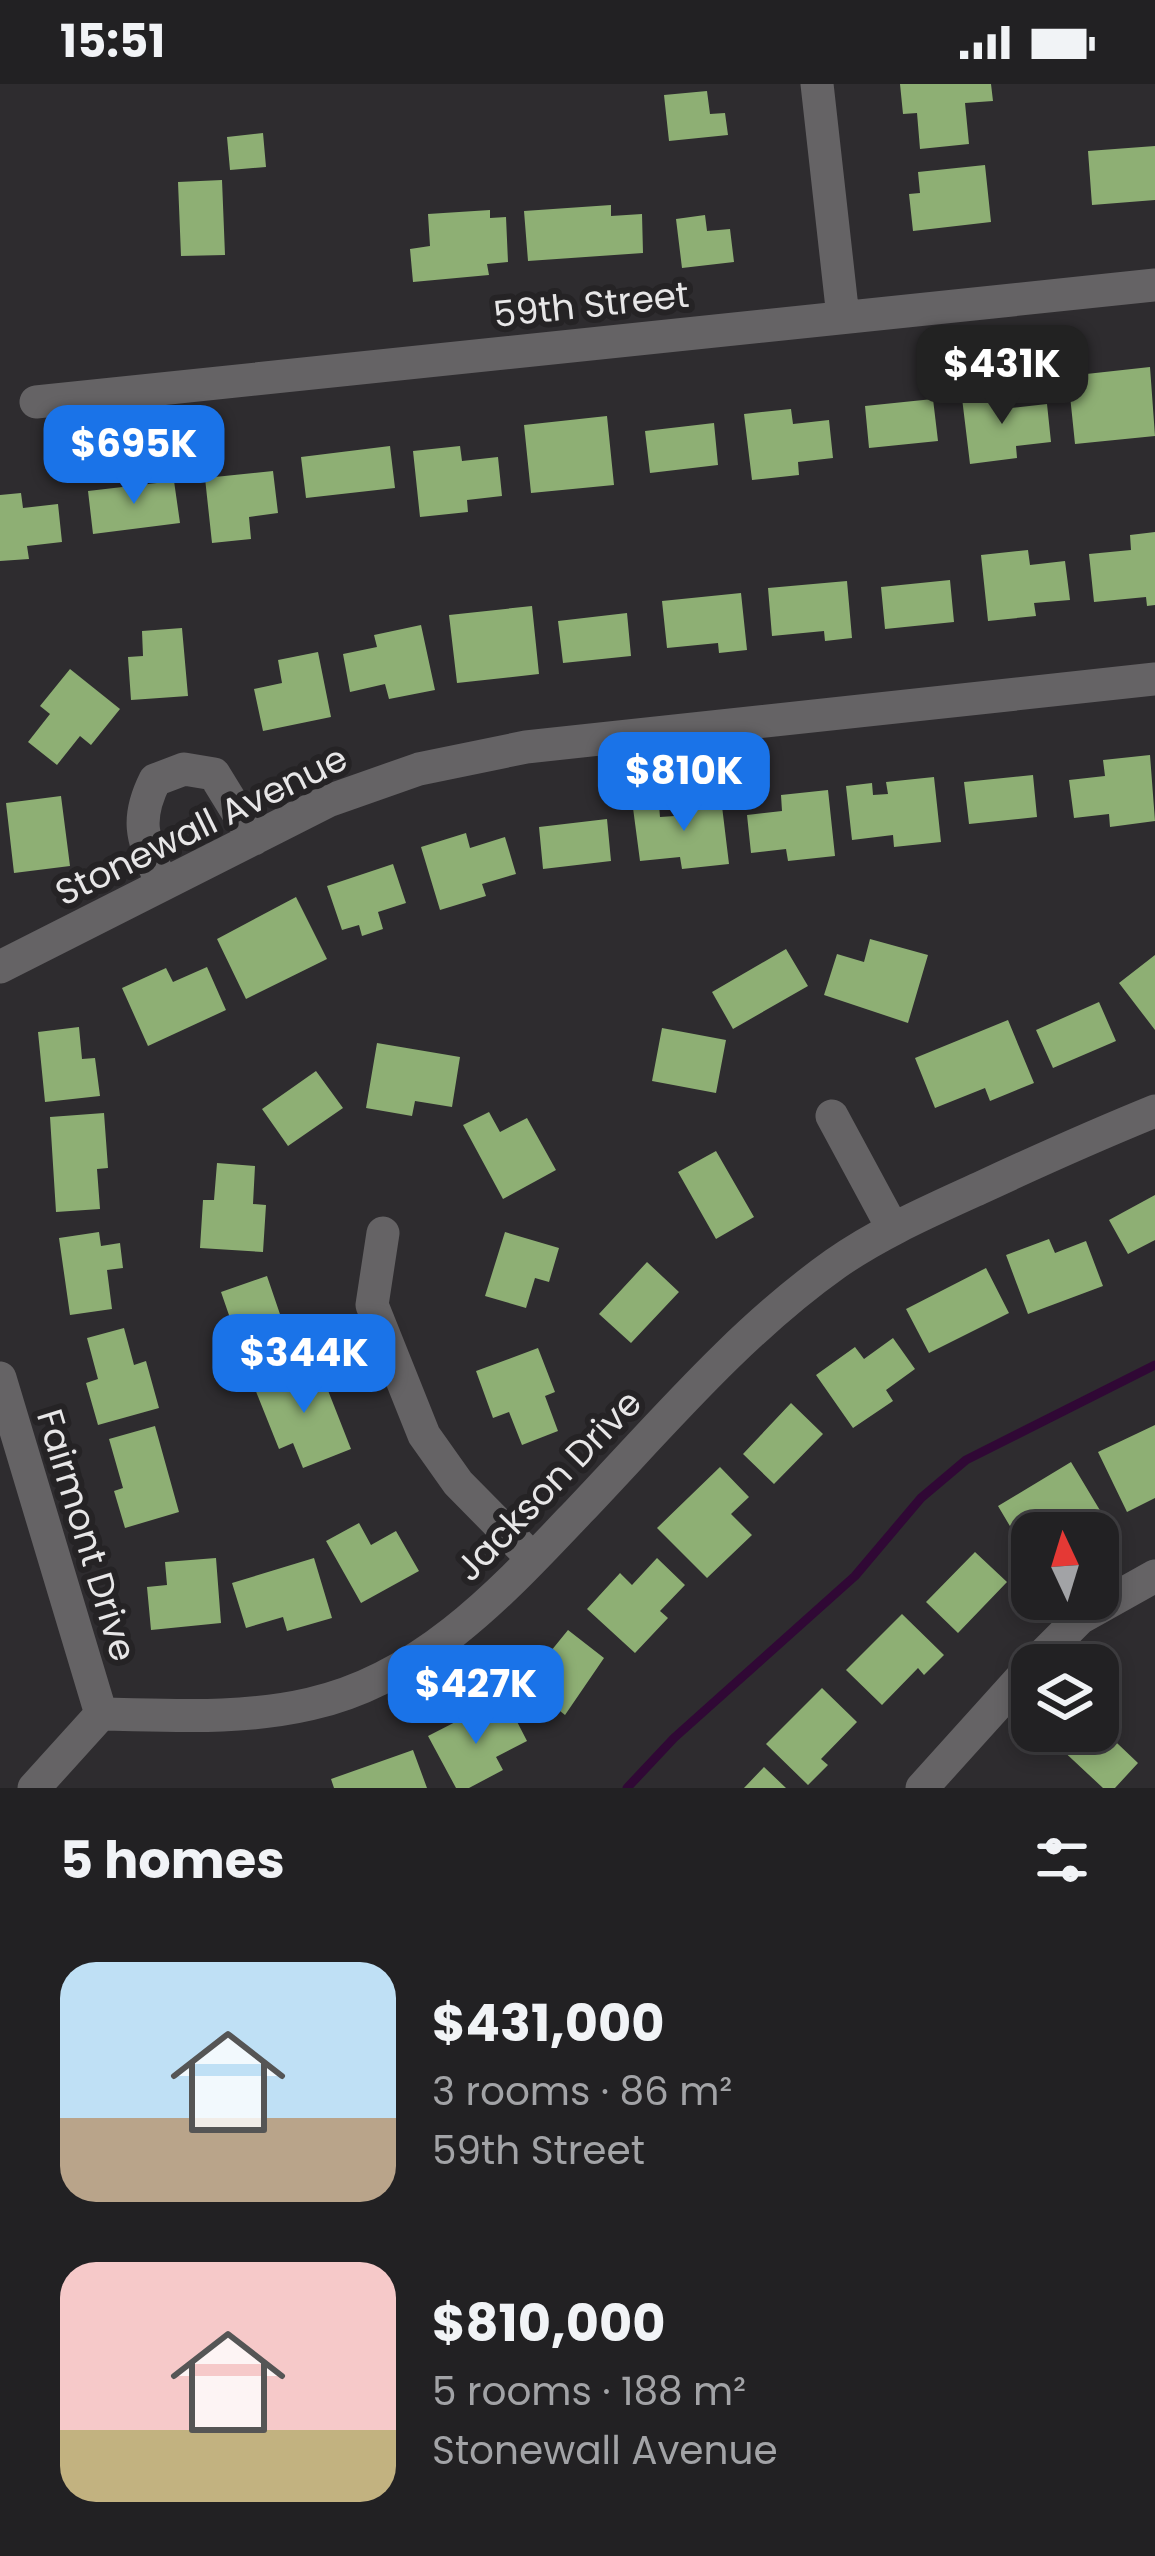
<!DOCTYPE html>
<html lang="en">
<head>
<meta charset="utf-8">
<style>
  :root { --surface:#222123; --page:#2a292b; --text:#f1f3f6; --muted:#a2a3a6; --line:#3f3e41; --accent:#1a73e8 }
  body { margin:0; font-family:Poppins,sans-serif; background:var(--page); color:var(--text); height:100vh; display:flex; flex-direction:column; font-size:45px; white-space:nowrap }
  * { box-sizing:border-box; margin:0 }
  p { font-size:39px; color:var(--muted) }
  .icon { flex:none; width:66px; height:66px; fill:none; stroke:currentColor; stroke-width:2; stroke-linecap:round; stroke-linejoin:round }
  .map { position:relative; height:1704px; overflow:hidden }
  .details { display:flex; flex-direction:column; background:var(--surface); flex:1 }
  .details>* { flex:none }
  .needle { width:78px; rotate:356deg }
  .controls { position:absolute; left:1011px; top:1428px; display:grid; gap:24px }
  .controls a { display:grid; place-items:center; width:108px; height:108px; border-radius:24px; background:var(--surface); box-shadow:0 6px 18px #0003,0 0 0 3px var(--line); font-size:60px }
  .price { position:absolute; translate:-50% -102px; padding:0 27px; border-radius:24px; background:var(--accent); color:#fff; font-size:39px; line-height:78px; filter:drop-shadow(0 3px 6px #0008) }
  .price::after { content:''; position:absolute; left:50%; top:72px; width:36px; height:27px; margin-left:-18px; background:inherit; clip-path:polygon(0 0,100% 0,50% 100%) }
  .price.selected { background:#222; color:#fff }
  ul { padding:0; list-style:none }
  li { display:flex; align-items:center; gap:36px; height:300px; padding:0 60px }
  li span { display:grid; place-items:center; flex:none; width:336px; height:240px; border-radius:36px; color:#555 }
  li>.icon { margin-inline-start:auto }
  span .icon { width:144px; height:144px; fill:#fffc; stroke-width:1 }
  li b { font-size:51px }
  h2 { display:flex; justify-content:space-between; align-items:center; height:144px; padding:0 60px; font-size:51px }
  .status { display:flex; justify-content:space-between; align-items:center; height:84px; padding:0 60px; background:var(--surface); direction:ltr }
  .status svg { height:33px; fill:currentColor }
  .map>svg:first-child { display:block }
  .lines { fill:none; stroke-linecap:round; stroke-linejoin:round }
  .stream { stroke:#300835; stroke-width:9 }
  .building { fill:#8eaf74 }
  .minor { stroke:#656365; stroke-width:33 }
  .labels { text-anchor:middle; stroke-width:12; stroke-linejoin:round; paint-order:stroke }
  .street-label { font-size:36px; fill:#e7e6e7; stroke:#252325 }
</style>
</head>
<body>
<div class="status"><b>15:51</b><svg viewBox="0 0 49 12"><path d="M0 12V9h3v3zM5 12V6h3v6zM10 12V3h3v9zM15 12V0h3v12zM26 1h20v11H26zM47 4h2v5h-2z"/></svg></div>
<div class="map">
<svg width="1155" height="1704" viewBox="0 0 1155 1704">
  <rect width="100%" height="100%" fill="#2e2c2f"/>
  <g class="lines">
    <path class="stream" d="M627,1704L674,1654L855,1492L921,1414L966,1376L1155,1281"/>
  </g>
  <path class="building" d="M900,0H991L993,17L965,19L969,60L920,65L917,29L903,30Z
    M707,7L710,30L725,29L728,51L669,57L664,11Z
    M263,49L266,83L230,86L227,53Z
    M1155,62V116L1092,121L1088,67Z
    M985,81L991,138L913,147L909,110L920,109L918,88Z
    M222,96L225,171L181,172L178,98Z
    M611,121V132L642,130L643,169L528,177L524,127Z
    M490,126V134L506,133L508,178L487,180L489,191L413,198L410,165L430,162L428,130Z
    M705,131L707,147L730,145L734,178L682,184L676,135Z
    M1150,283L1155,352L1075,360L1068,292Z
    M1009,309L1011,324L1047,320L1051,358L1016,362L1017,374L970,380L962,314Z
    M933,315L938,357L869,364L865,322Z
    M791,325L793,340L829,336L833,374L798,378L799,391L752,396L744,330Z
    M607,332L614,401L531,409L524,341Z
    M714,339L718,381L650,389L645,347Z
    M390,362L395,404L306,414L301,373Z
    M460,362L462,377L498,373L502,412L467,416L468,428L420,433L413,367Z
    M273,387L278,429L249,433L251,455L212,459L205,394Z
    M174,397L180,439L93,450L88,407Z
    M21,409L23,424L58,420L62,458L27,462L29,475L0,477V411Z
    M1155,448V521L1147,522L1146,513L1094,518L1089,470L1131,466L1130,451Z
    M1028,466L1030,481L1065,477L1070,516L1034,519L1036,532L988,537L981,471Z
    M950,496L954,538L885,545L881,503Z
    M847,497L852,554L825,557L824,547L772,552L768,504Z
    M741,509L747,566L719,569L718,559L667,564L662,517Z
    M532,522L539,590L457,599L449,531Z
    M627,529L631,572L563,579L558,537Z
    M421,541L435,606L389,615L385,600L350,608L343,570L377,563L374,551Z
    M182,544L188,612L131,616L128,573L143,572L142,547Z
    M318,568L331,633L263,647L254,605L282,599L278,576Z
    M70,585L120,625L91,661L80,652L57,681L28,658L50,630L40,622Z
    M1150,671L1155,737L1110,743L1109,730L1074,734L1069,696L1105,692L1103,676Z
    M1033,691L1037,733L969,740L964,698Z
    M934,693L941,758L894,763L893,751L852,756L846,702L872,699L873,711L888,710L886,698Z
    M828,706L835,772L788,777L786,765L751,769L747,731L782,727L781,711Z
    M61,712L70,782L14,789L6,719Z
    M721,714L729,780L682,785L680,773L640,777L633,724L659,721L660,733L675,732L674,720Z
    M607,735L611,777L543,785L539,743Z
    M466,749L470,764L505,753L516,790L482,800L486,812L440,826L421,763Z
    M393,780L406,819L378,828L383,845L362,852L359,841L342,846L327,802Z
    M296,813L327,875L246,915L217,855Z
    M870,855L928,871L908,939L824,911L837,870L864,878Z
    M786,865L808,902L733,945L712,908Z
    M1155,871V946L1119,899Z
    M207,883L226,926L148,962L122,904L166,884L173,898Z
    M1099,918L1116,957L1053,984L1036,946Z
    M1008,936L1034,999L990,1017L985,1004L935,1024L915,974Z
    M79,943L82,975L95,974L100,1012L45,1018L38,948Z
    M662,944L726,956L716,1009L652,997Z
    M377,959L460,973L452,1023L415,1017L412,1032L366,1024Z
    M316,987L343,1024L288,1062L262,1025Z
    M489,1028L500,1048L527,1034L556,1086L503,1115L463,1041Z
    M104,1029L108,1084L97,1085L100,1125L56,1128L50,1033Z
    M716,1067L754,1133L716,1155L678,1088Z
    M217,1079L255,1082L253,1120L266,1121L263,1168L200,1164L203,1116H214Z
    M1155,1111V1156L1128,1170L1109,1136Z
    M99,1148L101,1162L120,1159L123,1184L107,1186L112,1225L70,1231L59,1154Z
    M505,1148L559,1164L549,1198L535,1194L526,1224L485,1212Z
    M1049,1155L1055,1169L1086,1157L1103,1202L1028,1230L1006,1171Z
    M647,1178L679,1208L631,1259L599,1230Z
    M986,1184L1009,1229L929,1269L906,1225Z
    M267,1192L283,1239L294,1236L304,1266L248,1286L221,1208Z
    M124,1244L134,1281L146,1277L159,1324L98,1341L86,1299L98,1295L87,1254Z
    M893,1254L915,1285L886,1306L893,1317L853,1344L816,1291L855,1263L864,1275Z
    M538,1264L555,1308L545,1312L558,1347L522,1361L509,1328L493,1334L476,1287Z
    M318,1281L351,1365L303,1384L293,1359L279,1365L255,1305Z
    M791,1319L823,1350L774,1400L743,1370Z
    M1155,1341V1414L1127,1428L1098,1368Z
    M155,1342L179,1428L125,1444L114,1407L123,1404L109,1355Z
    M1071,1378L1104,1433L1077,1449H1060L1057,1444L1048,1449H1032V1459L1023,1464L998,1422Z
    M720,1383L749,1413L731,1430L752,1451L707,1494L657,1444Z
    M359,1439L371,1461L396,1447L419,1487L361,1519L326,1457Z
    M975,1468L1007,1498L958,1549L926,1518Z
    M216,1474L221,1539L151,1546L147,1503L167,1501L165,1478Z
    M314,1474L332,1534L287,1547L283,1533L246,1544L232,1499Z
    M657,1474L685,1501L660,1527L668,1534L635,1569L587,1525L620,1489L632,1501Z
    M902,1530L944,1571L924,1591L918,1584L882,1621L846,1586Z
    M568,1546L604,1574L565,1631L525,1599Z
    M822,1604L857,1638L821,1675L828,1681L808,1701L766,1660Z
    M510,1624L527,1657L496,1673L503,1686L469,1704H456L428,1652L469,1631L475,1642Z
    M1098,1641L1138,1679L1115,1704H1103L1058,1662L1073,1647H1098Z
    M413,1666L427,1704H334L331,1695Z
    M764,1683L786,1704H744Z"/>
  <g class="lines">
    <path class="minor" d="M817,0L843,233
      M36,318L1155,201
      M162,801C145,758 133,740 155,696L184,685L214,690L254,755
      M0,883L328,717L419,685L526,663L1155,595
      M832,1032L893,1145
      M383,1149L372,1221L424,1351L458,1399L533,1475
      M0,1294L101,1630
      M1033,1581L1080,1534L1155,1492
      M34,1704L101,1630C170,1631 241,1636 310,1620C423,1595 503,1507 579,1427C660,1342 739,1248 835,1180C879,1149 930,1127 980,1104C1038,1077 1096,1051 1155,1027
      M922,1704L1032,1582"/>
  </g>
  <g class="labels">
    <g class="street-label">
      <text transform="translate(591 220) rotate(-6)" y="13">59th Street</text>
      <text transform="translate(201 741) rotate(-26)" y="13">Stonewall Avenue</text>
      <text transform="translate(548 1401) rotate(-46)" y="13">Jackson Drive</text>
      <text transform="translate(87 1451) rotate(73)" y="13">Fairmont Drive</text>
    </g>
  </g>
</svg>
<div class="controls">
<a><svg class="needle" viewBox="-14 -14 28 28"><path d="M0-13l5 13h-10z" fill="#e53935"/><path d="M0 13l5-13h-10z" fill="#a2a3a6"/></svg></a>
<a><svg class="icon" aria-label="layers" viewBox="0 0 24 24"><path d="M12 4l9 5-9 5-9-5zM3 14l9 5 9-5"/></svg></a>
</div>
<b class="price selected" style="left:1002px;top:343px">$431K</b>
<b class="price" style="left:134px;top:423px">$695K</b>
<b class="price" style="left:684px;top:750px">$810K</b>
<b class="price" style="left:304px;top:1332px">$344K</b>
<b class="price" style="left:476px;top:1663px">$427K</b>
</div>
<section class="details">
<h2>5 homes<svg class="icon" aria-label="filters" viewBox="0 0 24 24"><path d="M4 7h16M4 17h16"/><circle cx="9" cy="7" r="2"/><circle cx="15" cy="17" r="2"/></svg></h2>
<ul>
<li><span style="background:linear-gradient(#bfe0f5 65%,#b9a48a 0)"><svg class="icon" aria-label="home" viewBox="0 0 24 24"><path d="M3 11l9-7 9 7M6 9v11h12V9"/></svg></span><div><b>$431,000</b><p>3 rooms · 86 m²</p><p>59th Street</p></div></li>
<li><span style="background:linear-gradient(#f6c9c9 70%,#c2b280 0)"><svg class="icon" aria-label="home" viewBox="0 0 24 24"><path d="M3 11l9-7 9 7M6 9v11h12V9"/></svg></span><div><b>$810,000</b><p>5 rooms · 188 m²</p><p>Stonewall Avenue</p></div></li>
</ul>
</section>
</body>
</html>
